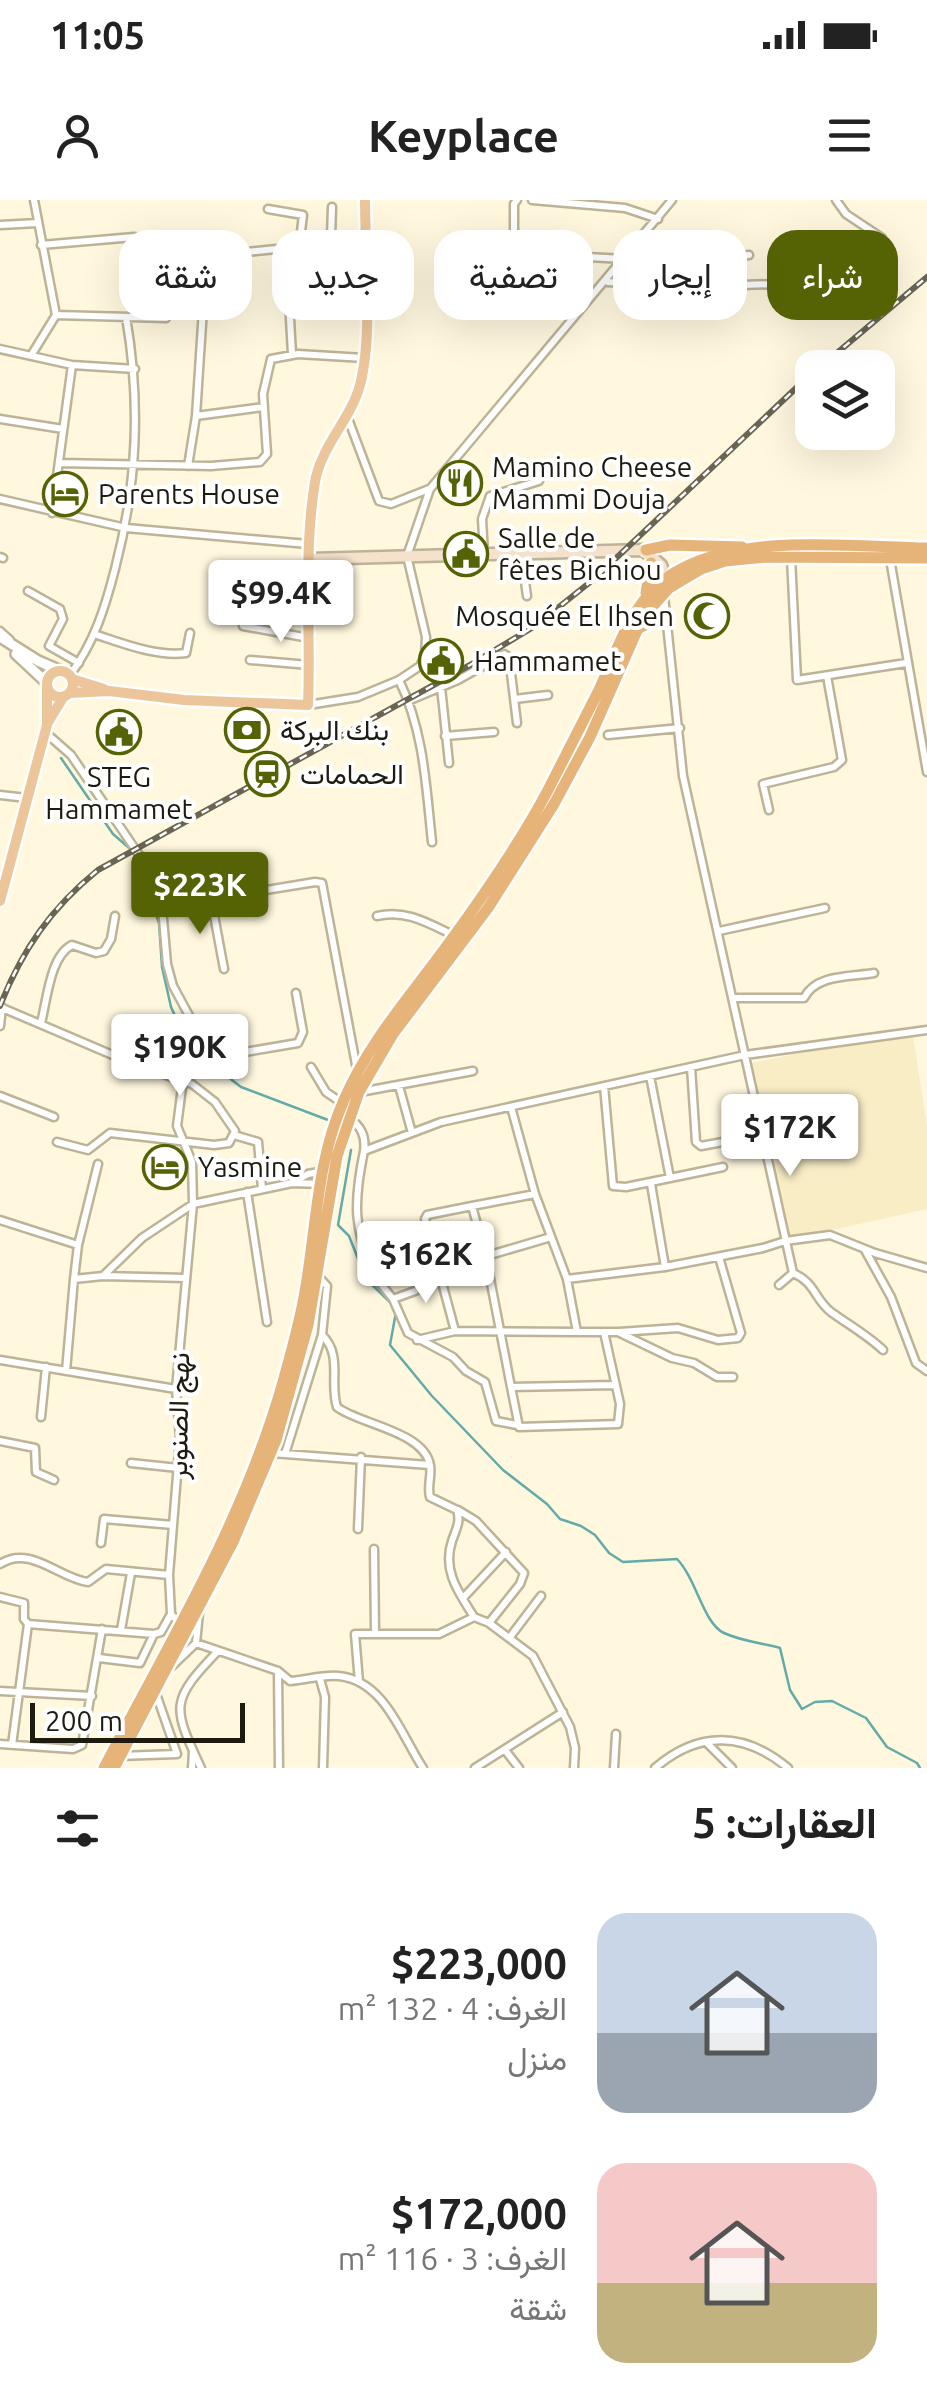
<!DOCTYPE html>
<html lang="ar">
<head>
<meta charset="utf-8">
<style>
  :root { --surface:#fff; --page:#f6f6f6; --text:#222; --muted:#767676; --accent:#566305 }
  body { margin:0; font-family:Ubuntu,Vazirmatn,sans-serif; background:var(--page); color:var(--text); direction:rtl; height:100vh; display:flex; flex-direction:column; font-size:38px; white-space:nowrap }
  * { box-sizing:border-box; margin:0 }
  p { font-size:32px; color:var(--muted) }
  .icon { flex:none; width:55px; height:55px; fill:none; stroke:currentColor; stroke-width:2; stroke-linecap:round; stroke-linejoin:round }
  .map { position:relative; height:1568px; overflow:hidden; direction:ltr }
  .details { display:flex; flex-direction:column; background:var(--surface); flex:1 }
  .details>* { flex:none }
  .top-card { position:absolute; left:30px; top:30px; width:868px; height:90px; direction:rtl; display:flex; gap:20px }
  .tools { position:absolute; left:795px; top:150px; display:grid; gap:20px }
  .tools a { display:grid; place-items:center; width:100px; height:100px; border-radius:20px; background:var(--surface); box-shadow:0 10px 40px #0002; font-size:50px }
  .scale { position:absolute; left:30px; bottom:25px; width:215px; box-sizing:border-box; padding-left:10px; border:5px solid #1d1a0f; border-top:0; font-size:28px; line-height:35px; white-space:nowrap; color:#1d1a0f; -webkit-text-stroke:8px #fff; paint-order:stroke }
  .price { position:absolute; translate:-50% -85px; padding:0 22px; border-radius:10px; background:#fff; color:#222; font-size:32px; line-height:65px; filter:drop-shadow(0 2px 5px #0008) }
  .price::after { content:''; position:absolute; left:50%; top:60px; width:30px; height:22px; margin-left:-15px; background:inherit; clip-path:polygon(0 0,100% 0,50% 100%) }
  .price.on { background:var(--accent); color:#fff }
  ul { padding:0; list-style:none }
  li { display:flex; align-items:center; gap:30px; height:250px; padding:0 50px }
  li span { display:grid; place-items:center; flex:none; width:280px; height:200px; border-radius:30px; color:#555 }
  li>.icon { margin-inline-start:auto }
  span .icon { width:120px; height:120px; fill:#fffc; stroke-width:1 }
  li b { font-size:42px }
  h2 { display:flex; justify-content:space-between; align-items:center; height:120px; padding:0 50px; font-size:42px }
  .tag { padding:0 35px; border-radius:30px; background:var(--surface); box-shadow:0 10px 40px #0002; font-size:35px; line-height:90px }
  .tag.on { background:var(--accent); color:#fff }
  .status { display:flex; justify-content:space-between; align-items:center; height:70px; padding:0 50px; background:var(--surface); direction:ltr }
  .status svg { height:28px; fill:currentColor }
  header { display:flex; justify-content:space-between; align-items:center; height:130px; padding:0 50px; background:var(--surface); font-size:45px; font-weight:600 }
  .map>svg:first-child { display:block }
  .built { fill:#f9edc6 }
  .lines { fill:none; stroke-linecap:round; stroke-linejoin:round }
  .stream { stroke:#63aba8; stroke-width:2.5 }
  .minor-casing { stroke:#bdb497; stroke-width:11 }
  .tertiary-casing { stroke:#bdb497; stroke-width:14 }
  .secondary-casing { stroke:#bdb497; stroke-width:15 }
  .primary-casing { stroke:#fff; stroke-width:15 }
  .trunk-casing { stroke:#fff; stroke-width:16 }
  .minor { stroke:#fff; stroke-width:6 }
  .tertiary { stroke:#fff; stroke-width:9 }
  .secondary { stroke:#f5e2cd; stroke-width:10 }
  .primary { stroke:#ecc69a; stroke-width:10 }
  .trunk { stroke:#e6b378; stroke-width:11 }
  .rail-casing { stroke:#696555; stroke-width:6 }
  .rail { stroke:#fff; stroke-width:2.5; stroke-dasharray:8; stroke-linecap:butt }
  .labels { text-anchor:middle; stroke-width:8; stroke-linejoin:round; paint-order:stroke }
  .poi-label { font-size:28px; fill:#1d1a0f; stroke:#fff; text-anchor:start }
  .street-label { font-size:28px; fill:#1d1a0f; stroke:#fff }
</style>
</head>
<body>
<div class="status"><b>11:05</b><svg viewBox="0 0 49 12"><path d="M0 12V9h3v3zM5 12V6h3v6zM10 12V3h3v9zM15 12V0h3v12zM26 1h20v11H26zM47 4h2v5h-2z"/></svg></div>
<header><svg class="icon" aria-label="menu" viewBox="0 0 24 24"><path d="M4 6h16M4 12h16M4 18h16"/></svg>Keyplace<svg class="icon" aria-label="person" viewBox="0 0 24 24"><circle cx="12" cy="8" r="4"/><path d="M4 21q1-7 8-7t8 7"/></svg></header>
<div class="map">
<svg width="927" height="1568" viewBox="0 0 927 1568">
  <rect width="100%" height="100%" fill="#fff7de"/>
  <path class="built" d="M912,829L927,926V1009L787,1040L752,863Z"/>
  <g class="lines">
    <path class="stream" d="M61,558L113,634L136,654L159,723L162,767L171,807L185,838L198,854L241,887L328,920
      M351,950L338,1025L349,1036L366,1079L393,1105
      M396,1112L390,1145L432,1196L503,1270L547,1304L560,1319L581,1326L595,1335L609,1353L623,1362L677,1359C697,1380 703,1423 724,1433C741,1441 762,1443 780,1448L790,1490L802,1509L815,1502L832,1501L866,1518L887,1547L917,1563L920,1568"/>
    <defs>
      <path id="minor" d="M517,0L514,4V53L624,59
        M532,0L625,8L658,19
        M836,0L846,14L882,38
        M268,9L303,15L299,48
        M0,25L38,23
        M644,38L730,57L749,55
        M41,45L134,37L237,53L286,48L365,53
        M286,48L292,154
        M608,82L680,87L837,82
        M329,96L332,7
        M56,115L166,118
        M0,149L72,165L135,169
        M32,154L56,115L34,0
        M196,216L263,207
        M347,216L379,301L391,304L429,289
        M0,219L63,229
        M59,263L211,266L260,262L267,254L263,194L271,159L298,154L364,158
        M188,266L196,216L207,48
        M0,299L126,328L308,344
        M52,313L72,165
        M484,353L482,319L490,296L539,281
        M521,353L527,396
        M0,357L3,358
        M791,358L797,480L906,463
        M890,359L927,572
        M28,391L60,409L63,419L49,446L79,463
        M664,396L683,576L793,1073L779,1085
        M243,426L309,438
        M0,431L10,440
        M94,434C122,443 156,457 186,453L190,433
        M250,460L309,465
        M70,475C94,443 105,408 115,369C137,284 141,204 126,117
        M399,480C424,531 426,586 432,642
        M441,487L449,563
        M515,499L548,495
        M408,501L458,480L504,454L509,457L517,523
        M308,505L358,497L399,480L420,466L425,456L426,437L407,356L430,289L672,0
        M46,533L71,555L144,662L161,696L167,764L173,786L192,821L218,847L233,854L298,843L303,832L296,793
        M608,535L680,528
        M445,536L494,532
        M0,595L27,598
        M769,610L763,584L834,567L842,560L827,476
        M161,696L211,699L315,682L322,683L357,870
        M211,699L224,769
        M377,716C405,709 428,723 453,735
        M719,731L825,708
        M733,798H804C816,774 850,777 874,773
        M0,807L129,862L192,884L215,902L235,931L229,943L214,945L110,933L88,950L57,942
        M41,823C47,800 50,756 72,745L96,753L104,751L111,739L115,716
        M0,826L2,807
        M311,867L326,892L342,903
        M691,867L696,942L701,946L728,941
        M650,876L670,978L723,967
        M399,886L412,933
        M604,886L613,986L626,987L670,978
        M360,892L473,871
        M0,896L54,917
        M511,907L535,994L567,1079L577,1132H618L672,1158L694,1163L717,1177H733
        M348,919C361,924 366,937 364,951L441,922L745,855L927,830
        M234,935L258,942L262,989
        M364,951C353,1004 353,1030 377,1079L429,1039
        M294,982L308,974L324,971
        M651,984L665,1067L763,1048L785,1041L830,1035L875,1053L927,1068
        M247,992L267,1122
        M535,994L472,1006L486,1058L511,1187L616,1185
        M472,1006L427,1015L425,1019L455,1131L577,1132
        M0,1020L78,1045L74,1079L103,1076L142,1038L193,1004L292,983L322,984
        M78,1045L98,964
        M865,1050L891,1097L916,1163L927,1171
        M439,1070L551,1037
        M793,1073C816,1083 814,1099 831,1112C849,1125 867,1135 883,1150
        M103,1076L186,1078
        M318,1076L327,1086L322,1135C343,1155 329,1183 337,1207C358,1224 424,1231 430,1265C432,1276 427,1286 430,1297L457,1310C461,1322 456,1329 452,1341C442,1371 459,1393 474,1417L439,1434H355L359,1482
        M377,1079L393,1099L408,1133L453,1157L466,1171L485,1182L496,1221L517,1225
        M567,1079L665,1067
        M393,1099L415,1091L440,1075
        M619,1132L678,1128L718,1140L738,1138L741,1133L719,1057
        M417,1140L455,1131
        M0,1160L176,1189
        M66,1171L74,1079
        M511,1187L519,1227L618,1224L620,1204L604,1132
        M41,1217L46,1167
        M0,1241L35,1248L36,1272L54,1280
        M272,1253L429,1265
        M285,1254L322,1135
        M131,1263L178,1268
        M458,1310L476,1321L524,1373L520,1384L489,1423
        M358,1329L361,1257
        M101,1343L104,1319L173,1325
        M374,1349L375,1432
        M0,1364C30,1344 60,1379 88,1382L106,1369L169,1375
        M0,1397L24,1403V1419L28,1424L154,1434L161,1432L171,1414
        M463,1398L506,1352
        M474,1417L489,1423L533,1456L570,1527L575,1548L574,1568
        M180,1424L171,1414L169,1375L180,1238L176,1189L193,1004L192,962L177,926L183,880
        M121,1430L131,1373
        M510,1437L541,1396
        M196,1443L278,1471L279,1568
        M99,1458L140,1463L154,1434
        M172,1466L196,1443L199,1413
        M278,1471L290,1481C306,1480 324,1474 339,1476C385,1481 401,1535 423,1568
        M320,1479L325,1497L323,1568
        M0,1491L92,1496
        M707,1543L732,1568
        M0,1544L73,1549L82,1545L102,1429
        M12,1545L28,1424
        M505,1550L519,1568
        M119,1556L177,1554L155,1491
        M192,1568L193,1551
        M201,1568C172,1506 170,1501 218,1451
        M475,1568L563,1512
        M614,1568L616,1534
        M655,1568C699,1530 745,1532 788,1568"/>
      <path id="tertiary" d="M0,437L38,461L61,471
        M16,454L47,483"/>
      <path id="secondary" d="M310,359L643,350L661,365L668,385"/>
      <path id="primary" d="M47 484a13 13 0 1 1 26 0a13 13 0 1 1-26 0Z
        M72,479L104,489
        M69,493L109,491L184,500L308,505C311,431 303,355 315,282C321,246 351,219 360,185C373,137 365,51 365,0
        M47,524L64,496
        M0,701L47,525V487"/>
      <path id="trunk" d="M646,350L670,345L742,347
        M646,393L651,363
        M637,429L653,421L667,422
        M104,1568C170,1442 244,1320 283,1182C293,1146 303,1110 308,1073C317,1014 319,956 344,900C369,842 409,798 446,747C482,698 518,646 547,592C564,559 581,526 598,492C619,448 630,401 674,373C740,332 852,347 927,348
        M114,1568L233,1342L276,1240L308,1125L337,956L359,892L393,834L488,708L554,604L590,537L643,417L669,388L701,369L725,361L766,357L927,358"/>
    </defs>
    <use href="#minor" class="minor-casing"/>
    <use href="#tertiary" class="tertiary-casing"/>
    <use href="#secondary" class="secondary-casing"/>
    <use href="#primary" class="primary-casing"/>
    <use href="#trunk" class="trunk-casing"/>
    <use href="#minor" class="minor"/>
    <use href="#tertiary" class="tertiary"/>
    <use href="#secondary" class="secondary"/>
    <use href="#primary" class="primary"/>
    <use href="#trunk" class="trunk"/>
    <defs>
      <path id="rail" d="M819,168L927,77
        M0,806C22,750 51,708 98,670L470,465L535,426L594,379L812,173"/>
    </defs>
    <use href="#rail" class="rail-casing"/>
    <use href="#rail" class="rail"/>
  </g>
  <defs>
    <symbol id="restaurant-ring" viewBox="-11 -11 22 22"><circle r="9.5" fill="#fff" stroke="#566305" stroke-width="1.5"/><path d="M-5-6h1v4h1v-4h1v4h1v-4h1v5L-1.5 .5V6h-2V.5L-5-1ZM5-6V6H3V1.5H1.5Q1.5-4 5-6Z" fill="#566305"/></symbol>
    <symbol id="hotel-ring" viewBox="-11 -11 22 22"><circle r="9.5" fill="#fff" stroke="#566305" stroke-width="1.5"/><path d="M-6-4.5h1.5V1H6V5H4.5V3h-9V5H-6ZM-4 0a1.8 1.8 0 1 1 3.6 0ZM.5 0V-2.5h3Q6-2.5 6 0Z" fill="#566305"/></symbol>
    <symbol id="civic-ring" viewBox="-11 -11 22 22"><circle r="9.5" fill="#fff" stroke="#566305" stroke-width="1.5"/><path d="M-.6-6.5H3V-4.5H.6V-3L4-1V1h2V6H-6V1h2V-1L-.6-3ZM-1.2 2.5V6h2.4V2.5Z" fill="#566305"/></symbol>
    <symbol id="mosque-ring" viewBox="-11 -11 22 22"><circle r="9.5" fill="#fff" stroke="#566305" stroke-width="1.5"/><path d="M3.5-4.9A6 6 0 1 0 3.5 4.9A5 5 0 1 1 3.5-4.9Z" fill="#566305"/></symbol>
    <symbol id="bank-ring" viewBox="-11 -11 22 22"><circle r="9.5" fill="#fff" stroke="#566305" stroke-width="1.5"/><path d="M-6-4H6V4H-6ZM0-2.3a2.3 2.3 0 1 0 0 4.6a2.3 2.3 0 1 0 0-4.6Z" fill="#566305"/></symbol>
    <symbol id="station-ring" viewBox="-11 -11 22 22"><circle r="9.5" fill="#fff" stroke="#566305" stroke-width="1.5"/><path d="M-3-6H3Q5-6 5-4V2Q5 4 3 4L4.5 6H3L1.5 4h-3L-3 6H-4.5L-3 4Q-5 4-5 2V-4Q-5-6-3-6ZM-3.5-4v3h7v-3ZM-3.5 1v1.5H-2V1ZM2 1v1.5H3.5V1Z" fill="#566305"/></symbol>
  </defs>
  <g fill-rule="evenodd">
    <use href="#restaurant-ring" x="435" y="258" width="50" height="50"/>
    <use href="#hotel-ring" x="40" y="269" width="50" height="50"/>
    <use href="#civic-ring" x="441" y="329" width="50" height="50"/>
    <use href="#mosque-ring" x="682" y="391" width="50" height="50"/>
    <use href="#civic-ring" x="416" y="436" width="50" height="50"/>
    <use href="#bank-ring" x="222" y="505" width="50" height="50"/>
    <use href="#civic-ring" x="94" y="507" width="50" height="50"/>
    <use href="#station-ring" x="242" y="549" width="50" height="50"/>
    <use href="#hotel-ring" x="140" y="942" width="50" height="50"/>
  </g>
  <g class="labels">
    <g class="poi-label">
      <text x="492" y="277">Mamino Cheese<tspan x="492" dy="32">Mammi Douja</tspan></text>
      <text x="98" y="304">Parents House</text>
      <text x="498" y="348">Salle de<tspan x="498" dy="32">fêtes Bichiou</tspan></text>
      <text x="674" y="426" text-anchor="end">Mosquée El Ihsen</text>
      <text x="474" y="471">Hammamet</text>
      <text x="280" y="540">بنك البركة</text>
      <text x="300" y="584">الحمامات</text>
      <text x="119" y="587" text-anchor="middle">STEG<tspan x="119" dy="32">Hammamet</tspan></text>
      <text x="198" y="977">Yasmine</text>
    </g>
    <g class="street-label">
      <text transform="translate(178 1216) rotate(-89)" y="10">نهج الصنوبر</text>
    </g>
  </g>
</svg>
<div class="tools">
<a><svg class="icon" aria-label="layers" viewBox="0 0 24 24"><path d="M12 4l9 5-9 5-9-5zM3 14l9 5 9-5"/></svg></a>
</div>
<div class="scale">200 m</div>
<b class="price" style="left:281px;top:445px">$99.4K</b>
<b class="price on" style="left:200px;top:737px">$223K</b>
<b class="price" style="left:180px;top:899px">$190K</b>
<b class="price" style="left:790px;top:979px">$172K</b>
<b class="price" style="left:426px;top:1106px">$162K</b>
<div class="top-card">
<a class="tag on">شراء</a>
<a class="tag">إيجار</a>
<a class="tag">تصفية</a>
<a class="tag">جديد</a>
<a class="tag">شقة</a>
</div>
</div>
<section class="details">
<h2>العقارات: 5<svg class="icon" aria-label="filters" viewBox="0 0 24 24"><path d="M4 7h16M4 17h16"/><circle cx="9" cy="7" r="2"/><circle cx="15" cy="17" r="2"/></svg></h2>
<ul>
<li><span style="background:linear-gradient(#c9d6e8 60%,#9aa5b1 0)"><svg class="icon" aria-label="home" viewBox="0 0 24 24"><path d="M3 11l9-7 9 7M6 9v11h12V9"/></svg></span><div><b>$223,000</b><p>الغرف: 4 · 132 m²</p><p>منزل</p></div></li>
<li><span style="background:linear-gradient(#f6c9c9 60%,#c2b280 0)"><svg class="icon" aria-label="home" viewBox="0 0 24 24"><path d="M3 11l9-7 9 7M6 9v11h12V9"/></svg></span><div><b>$172,000</b><p>الغرف: 3 · 116 m²</p><p>شقة</p></div></li>
</ul>
</section>
</body>
</html>
